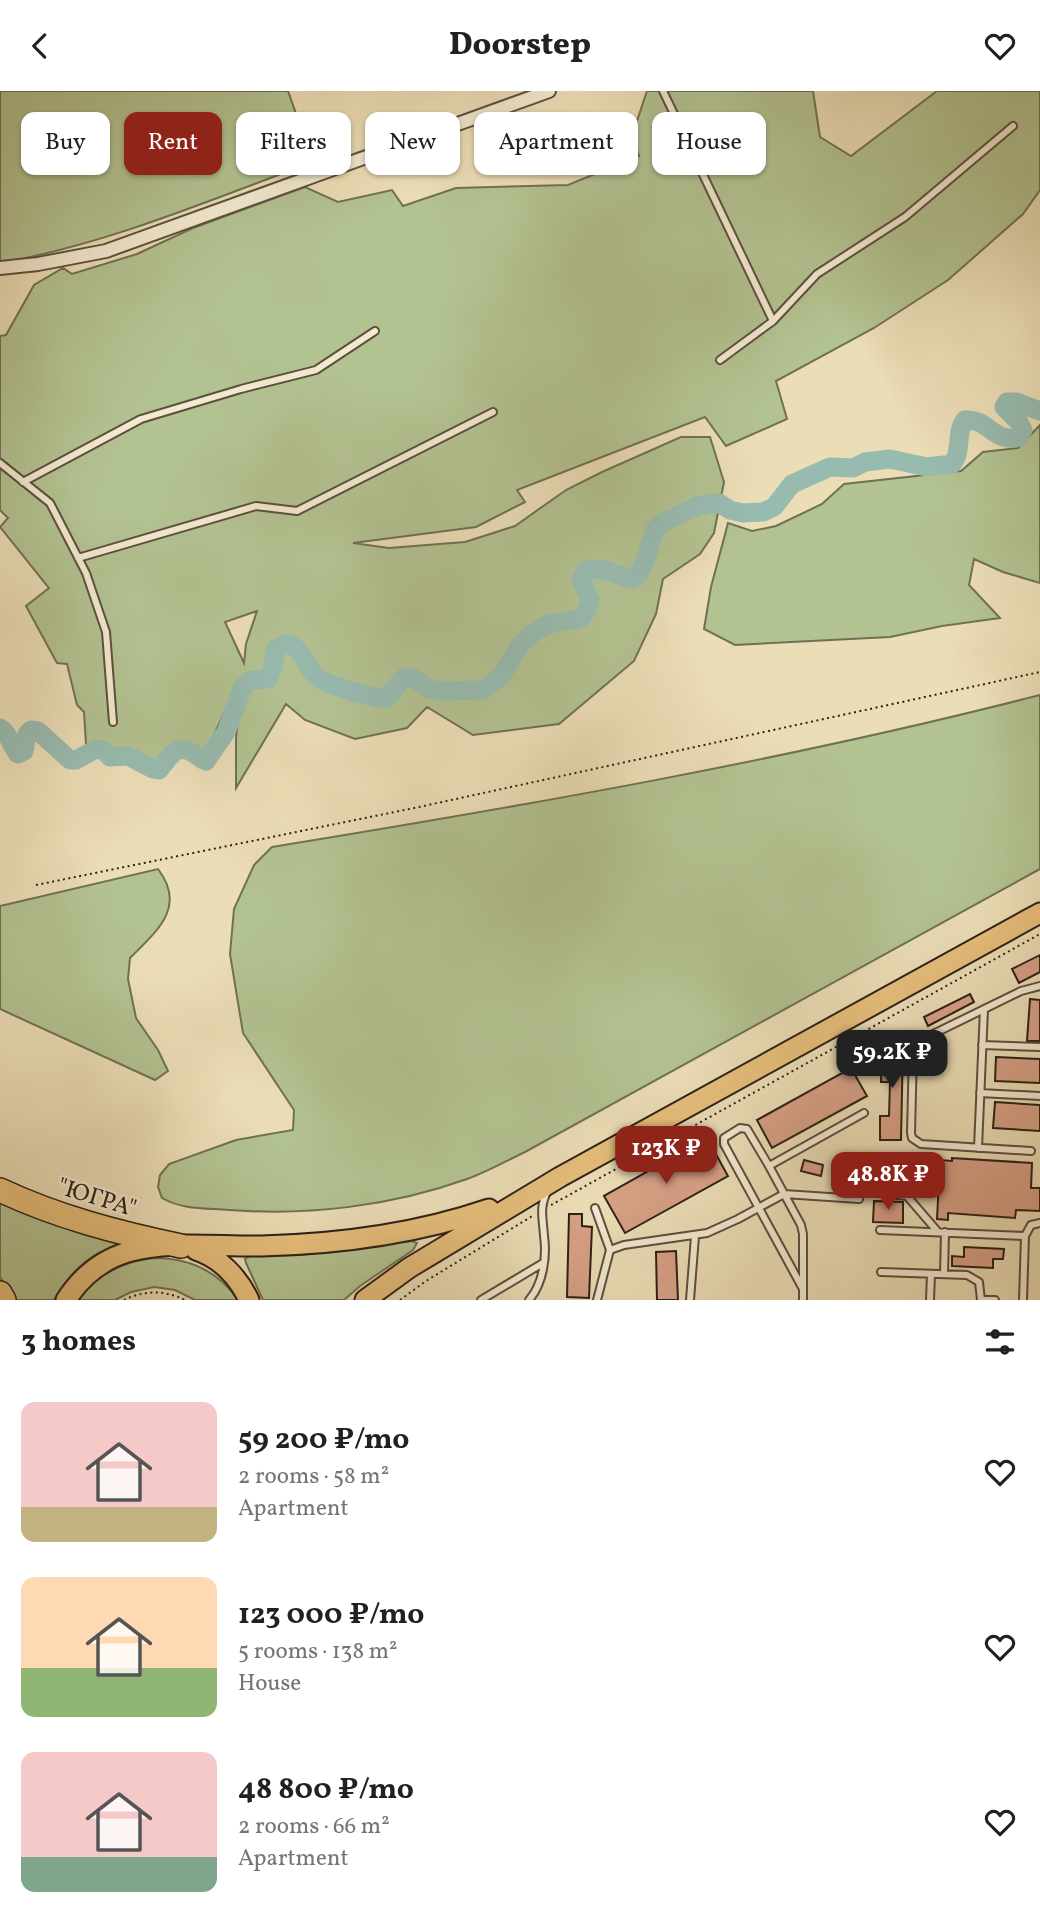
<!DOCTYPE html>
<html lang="en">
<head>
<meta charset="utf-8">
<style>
  :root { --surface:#fff; --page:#f2f2f2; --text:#202124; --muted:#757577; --accent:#8f2418 }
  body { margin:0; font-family:Vollkorn,serif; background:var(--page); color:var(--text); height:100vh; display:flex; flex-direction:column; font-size:26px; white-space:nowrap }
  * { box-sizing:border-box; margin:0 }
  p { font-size:23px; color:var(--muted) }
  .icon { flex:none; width:38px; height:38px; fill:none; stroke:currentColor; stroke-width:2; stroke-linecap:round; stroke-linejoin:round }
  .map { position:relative; height:1209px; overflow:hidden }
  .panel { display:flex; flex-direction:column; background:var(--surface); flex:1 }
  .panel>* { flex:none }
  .hud { position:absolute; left:21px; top:21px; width:999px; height:63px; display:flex; gap:14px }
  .price { position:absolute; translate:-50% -60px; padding:0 16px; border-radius:14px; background:var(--accent); color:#fff; font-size:23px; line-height:46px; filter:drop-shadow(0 2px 4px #0008) }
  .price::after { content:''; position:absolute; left:50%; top:42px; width:21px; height:16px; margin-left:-10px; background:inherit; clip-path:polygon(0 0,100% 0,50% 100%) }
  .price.selected { background:#222; color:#fff }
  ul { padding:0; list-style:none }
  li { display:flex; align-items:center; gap:21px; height:175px; padding:0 21px }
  li span { display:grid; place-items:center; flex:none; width:196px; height:140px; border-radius:14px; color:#555 }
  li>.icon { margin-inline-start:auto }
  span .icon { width:84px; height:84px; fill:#fffc; stroke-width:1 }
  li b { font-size:30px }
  h2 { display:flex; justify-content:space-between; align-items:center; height:84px; padding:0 21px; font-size:30px }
  .tag { padding:0 24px; border-radius:14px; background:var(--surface); box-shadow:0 2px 5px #0004; font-size:24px; line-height:63px }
  .tag.selected { background:var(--accent); color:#fff }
  header { display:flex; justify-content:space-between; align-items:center; height:91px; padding:0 21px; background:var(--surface); font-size:32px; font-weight:800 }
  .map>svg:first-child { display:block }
  .green { fill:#b3c291; stroke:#707154; stroke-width:2; fill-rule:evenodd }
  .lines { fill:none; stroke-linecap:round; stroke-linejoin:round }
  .river { stroke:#98bbb0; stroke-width:19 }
  .building { fill:#d7a086; stroke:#2d2017; stroke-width:2 }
  .lane-casing { stroke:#5c4f3f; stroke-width:10 }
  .street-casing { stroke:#5c4f3f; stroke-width:16 }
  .primary-casing { stroke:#2d2017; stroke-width:23 }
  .highway-casing { stroke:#2d2017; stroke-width:26 }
  .path { stroke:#2d2017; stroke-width:2; stroke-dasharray:2 3.5; stroke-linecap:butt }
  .lane { stroke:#f2e9d0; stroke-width:6 }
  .street { stroke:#f2e9d0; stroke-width:12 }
  .primary { stroke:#e6be7b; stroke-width:19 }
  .highway { stroke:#e6be7b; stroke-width:23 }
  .labels { text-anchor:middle; stroke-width:5; stroke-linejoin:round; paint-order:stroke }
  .street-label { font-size:24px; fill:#2d2017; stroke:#f2e9d0 }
</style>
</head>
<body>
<header><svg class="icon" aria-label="back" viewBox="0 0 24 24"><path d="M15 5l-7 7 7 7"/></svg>Doorstep<svg class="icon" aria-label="heart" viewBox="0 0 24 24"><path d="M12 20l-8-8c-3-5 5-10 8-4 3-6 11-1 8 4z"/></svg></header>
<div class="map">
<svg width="1040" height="1209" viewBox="0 0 1040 1209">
  <rect width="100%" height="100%" fill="#ebddb6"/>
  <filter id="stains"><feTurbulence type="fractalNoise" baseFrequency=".00286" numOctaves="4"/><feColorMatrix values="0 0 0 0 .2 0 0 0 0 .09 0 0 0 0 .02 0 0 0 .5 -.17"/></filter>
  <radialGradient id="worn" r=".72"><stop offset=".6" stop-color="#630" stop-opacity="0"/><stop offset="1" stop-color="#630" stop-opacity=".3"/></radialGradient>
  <path class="green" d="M0,0H288L313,71C210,109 108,153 0,172Z
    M647,0H813L820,46L851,65L937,0H1040V99L1023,123L948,189L874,237L776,290L787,328L726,355L705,326L517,399L525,411L476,436L353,452L389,457L465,451L515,435L566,399L602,381L681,346H710L724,391L714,442L700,463L663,488L656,523L634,570L559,633L473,644L427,616L407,637L355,648L305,629L286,613L236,697V646L242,590L233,602L206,662C179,653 178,652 156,671L135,660H114L111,655L86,653L84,621L77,614L67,573L57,572L26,515L49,497L0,436L8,427L0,419V245L6,244L34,194L63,177L72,183L137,163L193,137L305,96L338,111L392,99L403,115L456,97L568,94L639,65L632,45ZM257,520L246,553L244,572L225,531Z
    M1040,334V492L1003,481L974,468L969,494L1000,527L942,535L890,546L735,554L704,538L711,496L728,432L752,440L776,435L822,413L844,393L961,380L983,361L1018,357Z
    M1040,604V778L525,1061C506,1070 487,1081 467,1088C392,1115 308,1125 229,1119C205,1117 183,1119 162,1107L158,1096L160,1084L169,1073L236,1049L293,1039L294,1019L243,942L230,863L234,818L254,774L272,756C530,714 787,669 1040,604Z
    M158,778C187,816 157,840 130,867L128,888L136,927L158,959L168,980L155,989L0,918V815Z
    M0,1108L131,1151C96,1157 71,1178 54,1209H14L0,1186Z
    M412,1150L417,1152L413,1159L360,1195L344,1209H263L246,1172L245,1168L250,1165L300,1164Z
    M154,1167C188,1167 218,1180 238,1209H195L175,1199L154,1196L131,1201L115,1209H77C97,1184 122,1170 154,1167Z"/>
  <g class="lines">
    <path class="river" d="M0,637C9,642 11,655 18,663L24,660L27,643L31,639L38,640L70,669H76L96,658L103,659L110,666L128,665L153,678L159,679C168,669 175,652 191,661C198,664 199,668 206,670L226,641L243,595L253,589L268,588L272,579L276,558C299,540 304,577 318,587C332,596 370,606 386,608L403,587L412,586L429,598L440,600L483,599L501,585L520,554L535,540L549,533L581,527L587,519L590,509L581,488L586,479H605L630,488L638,484L645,470L655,439L662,432L697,415L719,412L730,419L743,422L763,421L774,416L792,393L830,376L853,377L865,371L890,368L927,376L952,373C963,360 955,342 965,329C989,327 993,353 1019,346L1023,339L1019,331L1004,316L1007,311H1016L1040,320"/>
  </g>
  <path class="building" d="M1040,864V881L1019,892L1012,878Z
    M970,903L974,911L928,935L924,926Z
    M1030,908L1040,909V950H1027Z
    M882,951L903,952L901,1049H880V1025H889L890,991H881Z
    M996,966L1040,968V992L995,990Z
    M851,977L867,1005L772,1057L757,1029Z
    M995,1011L1040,1014V1040L993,1037Z
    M707,1047L728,1085L625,1142L604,1105Z
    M898,1066L952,1070V1067L1032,1072L1031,1097H1040V1120L1016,1119L1015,1127L948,1122V1129L937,1128L939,1090L926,1089L927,1077L897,1074Z
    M804,1069L823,1074L821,1085L801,1080Z
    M874,1110L903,1111V1132L873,1131Z
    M569,1123H582V1135L592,1136L589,1207L567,1206Z
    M964,1156L1004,1158L1003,1168H993V1177L952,1175V1165L964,1166Z
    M676,1160L678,1209H657L656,1161Z"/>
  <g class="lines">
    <defs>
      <path id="lane" d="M663,0L773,230
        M720,269L773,230L817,183L905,126L1013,35
        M0,372L50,412L86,482L106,541L113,631
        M23,391L141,328L241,298L316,279L375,240
        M78,467L256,415L297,420L493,321
        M982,954L1040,956
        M980,1002L1040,1005
        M978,1057L984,918
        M1031,1060L921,1053L912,1047L911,1042L913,960L925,947L1021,900L1040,895
        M769,1075L747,1038L740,1037L724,1047V1053L803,1198
        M880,1102L907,1105L938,1141
        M595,1117L610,1159
        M880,1139L1025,1145L1023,1209
        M1025,1145L1031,1134L1040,1132
        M881,1181L967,1184L979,1191L981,1209
        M944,1183L945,1141
        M481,1209L543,1172
        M529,1209C543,1193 547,1166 544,1145C543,1128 539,1116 547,1101
        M597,1209L610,1159L624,1154L707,1142L738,1128L784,1103L859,1108
        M690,1209L695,1145
        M803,1209V1143L801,1134L769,1075L864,1022
        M930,1209L931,1183
        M981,1209H995"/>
      <path id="street" d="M0,177L38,173L106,160L549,0"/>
      <path id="primary" d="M196,1159C220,1167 238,1186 249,1209
        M66,1209C81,1186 101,1169 128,1161C169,1149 220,1156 262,1155C339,1153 416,1143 489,1118
        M365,1209L409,1177L560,1086L1040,822"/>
      <path id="highway" d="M0,1099C57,1126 119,1142 181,1155
        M0,1202L4,1209"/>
    </defs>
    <use href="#lane" class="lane-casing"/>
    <use href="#street" class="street-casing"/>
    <use href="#primary" class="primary-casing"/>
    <use href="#highway" class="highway-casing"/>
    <path class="path" d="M36,794L419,716L1040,581
      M551,1114L1040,843
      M124,1209C144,1199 165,1199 185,1209
      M400,1209L426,1190L534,1124"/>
    <use href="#lane" class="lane"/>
    <use href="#street" class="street"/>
    <use href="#primary" class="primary"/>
    <use href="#highway" class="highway"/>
  </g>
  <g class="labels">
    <g class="street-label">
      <text transform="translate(97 1106) rotate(17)" y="8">"ЮГРА"</text>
    </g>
  </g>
  <rect width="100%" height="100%" filter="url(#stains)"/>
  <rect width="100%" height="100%" fill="url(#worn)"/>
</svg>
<b class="price selected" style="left:892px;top:999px">59.2K ₽</b>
<b class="price" style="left:666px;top:1095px">123K ₽</b>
<b class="price" style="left:888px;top:1121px">48.8K ₽</b>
<div class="hud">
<a class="tag">Buy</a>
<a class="tag selected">Rent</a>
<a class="tag">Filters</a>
<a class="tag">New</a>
<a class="tag">Apartment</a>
<a class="tag">House</a>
</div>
</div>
<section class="panel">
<h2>3 homes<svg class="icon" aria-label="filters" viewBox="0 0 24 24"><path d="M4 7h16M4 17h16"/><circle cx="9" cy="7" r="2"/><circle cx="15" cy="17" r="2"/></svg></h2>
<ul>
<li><span style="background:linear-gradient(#f6c9c9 75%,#c2b280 0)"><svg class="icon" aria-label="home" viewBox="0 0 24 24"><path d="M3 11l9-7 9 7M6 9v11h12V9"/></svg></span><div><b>59 200 ₽/mo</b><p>2 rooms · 58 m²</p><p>Apartment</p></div><svg class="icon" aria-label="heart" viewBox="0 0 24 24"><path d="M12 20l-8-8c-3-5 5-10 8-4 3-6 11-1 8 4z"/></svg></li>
<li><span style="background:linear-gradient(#ffd9b3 65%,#8fb573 0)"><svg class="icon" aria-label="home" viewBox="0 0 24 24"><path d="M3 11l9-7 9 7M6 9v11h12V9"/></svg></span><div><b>123 000 ₽/mo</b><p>5 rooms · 138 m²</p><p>House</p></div><svg class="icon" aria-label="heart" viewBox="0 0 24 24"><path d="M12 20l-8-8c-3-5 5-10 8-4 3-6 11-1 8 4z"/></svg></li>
<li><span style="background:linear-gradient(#f6c9c9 75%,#7fa58c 0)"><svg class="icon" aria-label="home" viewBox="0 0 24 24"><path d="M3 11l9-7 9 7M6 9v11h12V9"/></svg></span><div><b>48 800 ₽/mo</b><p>2 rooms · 66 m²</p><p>Apartment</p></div><svg class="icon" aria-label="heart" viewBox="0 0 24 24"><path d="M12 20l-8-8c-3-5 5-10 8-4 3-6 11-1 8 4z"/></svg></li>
</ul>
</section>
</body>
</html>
